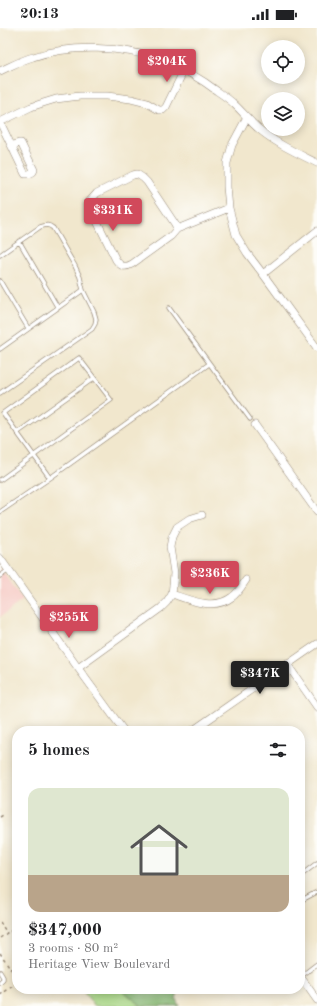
<!DOCTYPE html>
<html lang="en">
<head>
<meta charset="utf-8">
<style>
  :root { --surface:#fff; --page:#f6f6f6; --text:#202124; --muted:#757577; --accent:#d1495b }
  body { margin:0; font-family:"Old Standard TT",serif; background:var(--page); color:var(--text); height:100vh; display:flex; flex-direction:column; font-size:15px; white-space:nowrap }
  * { box-sizing:border-box; margin:0 }
  p { font-size:13px; color:var(--muted) }
  .icon { flex:none; width:22px; height:22px; fill:none; stroke:currentColor; stroke-width:2; stroke-linecap:round; stroke-linejoin:round }
  .map { position:relative; flex:1; overflow:hidden }
  .drawer { position:absolute; left:12px; top:698px; width:293px; height:268px; display:flex; flex-direction:column; background:var(--surface); border-radius:16px; box-shadow:0 2px 10px #0003 }
  .drawer>* { flex:none }
  .controls { position:absolute; left:261px; top:12px; display:grid; gap:8px }
  .controls a { display:grid; place-items:center; width:44px; height:44px; border-radius:50%; background:var(--surface); box-shadow:0 2px 10px #0003; font-size:20px }
  .price { position:absolute; translate:-50% -34px; padding:0 9px; border-radius:4px; background:var(--accent); color:#fff; font-size:13px; line-height:26px; filter:drop-shadow(0 1px 2px #0008) }
  .price::after { content:''; position:absolute; left:50%; top:24px; width:12px; height:9px; margin-left:-6px; background:inherit; clip-path:polygon(0 0,100% 0,50% 100%) }
  .price.on { background:#222; color:#fff }
  ul { padding:0; list-style:none }
  li { display:grid; align-content:center; gap:8px; height:212px; padding:0 16px }
  li span { display:grid; place-items:center; height:124px; border-radius:12px; color:#555 }
  li>.icon { margin-inline-start:auto }
  span .icon { width:72px; height:72px; fill:#fffc; stroke-width:1 }
  li b { font-size:17px }
  h2 { display:flex; justify-content:space-between; align-items:center; height:48px; padding:0 16px; font-size:17px }
  .status { display:flex; justify-content:space-between; align-items:center; height:28px; padding:0 20px; background:var(--surface); direction:ltr }
  .status svg { height:11px; fill:currentColor }
  .map>svg:first-child { display:block }
  .built { fill:#f7d0cb }
  .green { fill:#a8d785; stroke:#728052 }
  .forest { fill:#86b872; stroke:#607148 }
  .lines { fill:none; stroke-linecap:round; stroke-linejoin:round }
  .lane-casing { stroke:#968876; stroke-width:5 }
  .street-casing { stroke:#968876; stroke-width:8 }
  .path { stroke:#968876; stroke-width:1.5; stroke-dasharray:3 3; stroke-linecap:butt }
  .lane { stroke:#fff; stroke-width:3.5 }
  .street { stroke:#fff; stroke-width:7 }
</style>
</head>
<body>
<div class="status"><b>20:13</b><svg viewBox="0 0 49 12"><path d="M0 12V9h3v3zM5 12V6h3v6zM10 12V3h3v9zM15 12V0h3v12zM26 1h20v11H26zM47 4h2v5h-2z"/></svg></div>
<div class="map">
<svg width="317" height="978" viewBox="0 0 317 978">
  <rect width="100%" height="100%" fill="#fdfcf7"/>
  <filter id="ink" filterUnits="userSpaceOnUse"><feTurbulence type="fractalNoise" baseFrequency=".025" numOctaves="2"/><feDisplacementMap in="SourceGraphic" scale="8" xChannelSelector="R" yChannelSelector="G"/><feConvolveMatrix kernelMatrix="1 2 1 2 8 2 1 2 1" color-interpolation-filters="sRGB"/></filter>
  <filter id="wash" filterUnits="userSpaceOnUse"><feTurbulence type="fractalNoise" baseFrequency=".012" numOctaves="4" result="noise"/><feDisplacementMap in="SourceGraphic" scale="16" xChannelSelector="R" yChannelSelector="G"/><feGaussianBlur stdDeviation="0.9" result="paint"/><feColorMatrix in="noise" values="0 0 0 0 0 0 0 0 0 0 0 0 0 0 0 0 0 1.4 0 .05"/><feComposite in="paint" operator="in"/></filter>
  <g filter="url(#wash)">
    <rect width="100%" height="100%" fill="#f1e7cd"/>
    <path class="built" d="M0,540L23,572L0,589Z"/>
    <path class="green" d="M81,961H121L142,978H95Z"/>
    <path class="forest" d="M121,961H179L176,971L179,978H142Z"/>
  </g>
  <g filter="url(#ink)">
    <g class="lines">
      <defs>
        <path id="lane" d="M19,213L58,280
          M0,227L40,199C46,197 48,196 53,200L75,238L80,249L83,262L94,284L96,291L95,296L92,301L0,365
          M0,253L28,300
          M169,280L250,391
          M0,321L83,262
          M17,405L94,350
          M0,452L111,372L79,330L3,385L50,450
          M0,484L50,450L209,336
          M0,548L9,542
          M300,848L317,835
          M300,873L317,864
          M0,944L3,949V952L0,955
          M300,949L317,936"/>
        <path id="street" d="M0,43C11,38 22,32 33,29C72,16 123,18 162,32C182,40 200,50 217,63C223,67 229,71 234,76C243,84 250,94 260,102C277,116 297,125 317,135
          M247,89L232,117L227,135V159L229,180L236,207L247,225L263,246L317,320
          M0,94L31,79L43,75L56,71L80,68H107L131,71L147,75L159,82H163L166,79L184,42
          M0,94L25,146H29L33,144L34,142L21,115H19L12,118
          M177,201L175,196L147,154L143,150L137,146L133,147L97,165L89,174L90,179L116,232C121,239 125,240 132,236L171,208L177,201L229,180
          M263,246L317,203
          M255,397L317,484
          M0,530L78,640L124,703
          M172,566C190,572 214,583 232,569C238,565 242,558 246,552
          M287,636L317,679
          M78,640L161,580L167,574L172,566L173,557L174,545L170,519L172,509L177,499L189,491L202,487
          M192,703L317,616
          M300,948L317,972"/>
      </defs>
      <use href="#lane" class="lane-casing"/>
      <use href="#street" class="street-casing"/>
      <path class="path" d="M0,789L5,786
        M0,894L7,905
        M0,910L7,905L13,902L17,909
        M0,925L17,950
        M0,967L16,956L17,954"/>
      <use href="#lane" class="lane"/>
      <use href="#street" class="street"/>
    </g>
  </g>
</svg>
<div class="controls">
<a><svg class="icon" aria-label="locate" viewBox="0 0 24 24"><circle cx="12" cy="12" r="6"/><path d="M12 2v4M12 18v4M2 12h4M18 12h4"/></svg></a>
<a><svg class="icon" aria-label="layers" viewBox="0 0 24 24"><path d="M12 4l9 5-9 5-9-5zM3 14l9 5 9-5"/></svg></a>
</div>
<b class="price" style="left:167px;top:55px">$204K</b>
<b class="price" style="left:113px;top:204px">$331K</b>
<b class="price" style="left:210px;top:567px">$236K</b>
<b class="price" style="left:69px;top:611px">$255K</b>
<b class="price on" style="left:260px;top:667px">$347K</b>
<section class="drawer">
<h2>5 homes<svg class="icon" aria-label="filters" viewBox="0 0 24 24"><path d="M4 7h16M4 17h16"/><circle cx="9" cy="7" r="2"/><circle cx="15" cy="17" r="2"/></svg></h2>
<ul>
<li><span style="background:linear-gradient(#dfe7d0 70%,#b9a48a 0)"><svg class="icon" aria-label="home" viewBox="0 0 24 24"><path d="M3 11l9-7 9 7M6 9v11h12V9"/></svg></span><div><b>$347,000</b><p>3 rooms · 80 m²</p><p>Heritage View Boulevard</p></div></li>
</ul>
</section>
</div>
</body>
</html>
